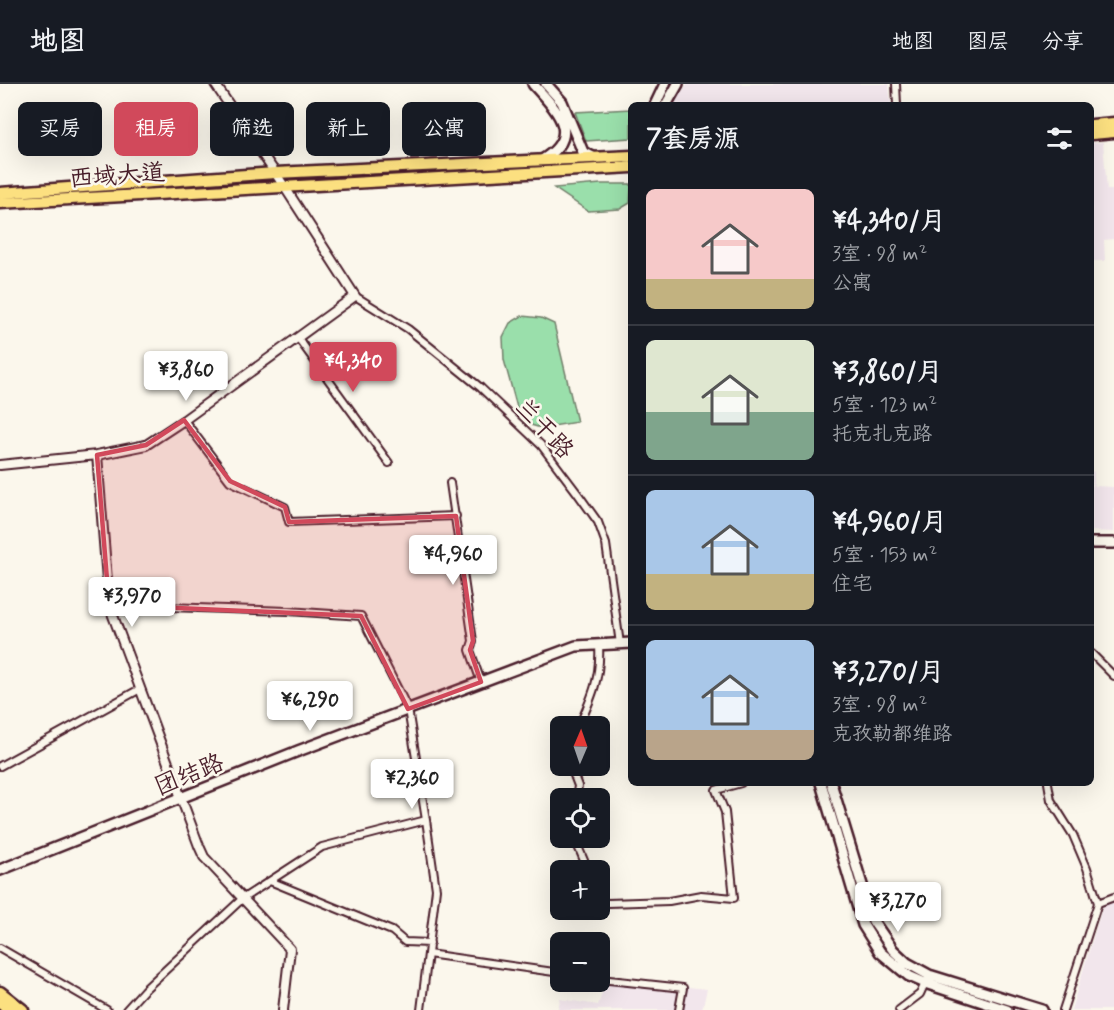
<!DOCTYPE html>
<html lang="zh">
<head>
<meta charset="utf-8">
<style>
  :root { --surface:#171b24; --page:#20242c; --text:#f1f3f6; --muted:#9ea1a6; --line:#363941; --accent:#d1495b }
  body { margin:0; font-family:Mynerve,"LXGW WenKai TC",sans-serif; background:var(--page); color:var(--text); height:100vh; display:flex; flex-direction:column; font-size:22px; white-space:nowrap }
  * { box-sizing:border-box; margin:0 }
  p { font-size:20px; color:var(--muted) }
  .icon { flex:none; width:33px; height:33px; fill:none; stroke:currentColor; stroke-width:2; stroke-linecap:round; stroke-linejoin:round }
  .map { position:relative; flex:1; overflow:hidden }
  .details { position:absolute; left:628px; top:18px; width:466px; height:684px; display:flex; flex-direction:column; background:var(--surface); border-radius:9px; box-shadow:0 6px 24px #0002 }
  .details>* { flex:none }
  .guide { position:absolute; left:18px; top:18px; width:520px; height:54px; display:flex; gap:12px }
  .needle { width:39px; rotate:2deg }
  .tools { position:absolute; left:550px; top:632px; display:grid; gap:12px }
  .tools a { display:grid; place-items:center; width:60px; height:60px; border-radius:9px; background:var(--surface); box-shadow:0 6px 24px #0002; font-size:30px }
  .price { position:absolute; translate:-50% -51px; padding:0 14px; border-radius:6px; background:#fff; color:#222; font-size:20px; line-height:39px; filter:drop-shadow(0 2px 3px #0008) }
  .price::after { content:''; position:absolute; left:50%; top:36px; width:18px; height:14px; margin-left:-9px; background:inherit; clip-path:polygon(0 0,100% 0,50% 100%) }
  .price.on { background:var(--accent); color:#fff }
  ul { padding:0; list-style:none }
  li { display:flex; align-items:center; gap:18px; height:150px; padding:0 18px }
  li+li { border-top:2px solid var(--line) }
  li span { display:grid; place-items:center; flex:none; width:168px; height:120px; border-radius:9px; color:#555 }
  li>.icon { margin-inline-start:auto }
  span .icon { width:72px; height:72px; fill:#fffc; stroke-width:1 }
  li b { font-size:26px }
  h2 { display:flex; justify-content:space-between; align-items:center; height:72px; padding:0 18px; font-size:26px }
  .chip { padding:0 21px; border-radius:9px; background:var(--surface); box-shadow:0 6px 24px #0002; font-size:21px; line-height:54px }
  .chip.on { background:var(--accent); color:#fff }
  header { display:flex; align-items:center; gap:36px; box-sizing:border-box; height:84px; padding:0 30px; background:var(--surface); border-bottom:2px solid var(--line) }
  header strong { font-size:28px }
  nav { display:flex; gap:33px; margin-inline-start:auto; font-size:21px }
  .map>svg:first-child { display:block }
  .built { fill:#f2e6ec }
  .green { fill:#9adfab; stroke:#727f6b; stroke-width:1.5 }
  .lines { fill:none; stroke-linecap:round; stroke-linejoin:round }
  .minor-casing { stroke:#4a1f2b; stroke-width:10 }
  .tertiary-casing { stroke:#4a1f2b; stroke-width:12 }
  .secondary-casing { stroke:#4a1f2b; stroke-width:14 }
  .primary-casing { stroke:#4a1f2b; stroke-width:15 }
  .minor { stroke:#fbf7ec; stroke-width:6 }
  .tertiary { stroke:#fbf7ec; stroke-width:8 }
  .secondary { stroke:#fbf7ec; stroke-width:9 }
  .primary { stroke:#fce080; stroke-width:10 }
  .marked { fill:#d1495b; fill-opacity:0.2; stroke:#d1495b; stroke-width:4.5; stroke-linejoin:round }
  .labels { text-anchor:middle; stroke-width:5; stroke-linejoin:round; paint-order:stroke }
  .street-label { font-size:24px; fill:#4a1f2b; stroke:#fbf7ec }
</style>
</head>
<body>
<header>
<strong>地图</strong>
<nav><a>地图</a><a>图层</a><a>分享</a></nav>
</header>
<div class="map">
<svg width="1114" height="926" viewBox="0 0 1114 926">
  <rect width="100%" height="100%" fill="#fbf7ec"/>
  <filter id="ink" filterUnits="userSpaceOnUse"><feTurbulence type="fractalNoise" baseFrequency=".0167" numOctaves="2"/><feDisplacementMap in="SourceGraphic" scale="12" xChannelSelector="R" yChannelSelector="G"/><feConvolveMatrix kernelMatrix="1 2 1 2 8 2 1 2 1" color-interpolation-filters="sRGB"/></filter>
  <g filter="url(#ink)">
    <path class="built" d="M687,0H889L891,21H673Z
      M1103,58L1107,106H1114V155L1104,156L1105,177H1092V59Z
      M1092,387L1094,388V402L1114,403V448L1092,447Z
      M1114,817V926H1071L1103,821Z
      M607,894L707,905L702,926H558L560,915L598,921Z"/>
    <path class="green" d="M631,25V54L586,57L575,28Z
      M601,100H631L630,119L620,125L588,127L554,104Z
      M522,232L541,234L554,240L577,338L541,344L531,341L518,327L504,276L503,253L510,239Z"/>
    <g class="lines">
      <defs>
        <path id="minor" d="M896,0L897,21
          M355,212L408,245L481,304L541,361L578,410L598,438L606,460L620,560
          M298,254L389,379
          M184,336L230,397L285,423L289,438L456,432
          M450,399L473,557L470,566L481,598
          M109,521L288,527L361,532L408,625L426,736L436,805L421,926
          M1092,570L1114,592
          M579,642C592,613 601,593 599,561
          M570,681L578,702L576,714
          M0,682L140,605
          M1048,699L1051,716L1073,751L1087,784L1098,819
          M574,753L588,786
          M270,797L392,847L405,858L430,859
          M600,815L601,818L608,819L669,817L701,811L734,814L725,728L716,706L741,699
          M1098,819L1114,813
          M0,864L107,926
          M428,870L561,889
          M600,895L683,904L679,926
          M126,926L144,906L242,815L322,763L426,736
          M899,926L920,910L926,897
          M1063,926L1098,819"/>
        <path id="tertiary" d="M97,371L109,521L199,762L204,773L290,865L283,926
          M0,381L97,371L146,361L184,336L355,212L284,102L215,0"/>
        <path id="secondary" d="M533,0C556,26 584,51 542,76
          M546,0L562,18L583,68L593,73
          M655,21L665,0
          M666,21L678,0
          M1092,459H1114
          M821,699L863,841L880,868L909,892L925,899L1007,926
          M831,699L873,837L893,866L907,879L929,891L1042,926
          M0,786L298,667L576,562L632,559"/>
        <path id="primary" d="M1092,41L1114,39
          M1092,50L1114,48
          M0,109L275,89L632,72
          M0,119L632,83
          M0,908L23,926
          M0,919L9,926"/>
      </defs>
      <use href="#minor" class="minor-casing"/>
      <use href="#tertiary" class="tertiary-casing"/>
      <use href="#secondary" class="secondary-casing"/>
      <use href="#primary" class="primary-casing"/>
      <use href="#minor" class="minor"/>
      <use href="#tertiary" class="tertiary"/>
      <use href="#secondary" class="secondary"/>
      <use href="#primary" class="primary"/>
    </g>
  </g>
  <path class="marked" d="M184,336L230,397L285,423L289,438L456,432L473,557L470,566L481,598L408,625L361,532L109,521L97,371L146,361Z"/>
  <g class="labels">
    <g class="street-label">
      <text transform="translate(117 91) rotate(-4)" y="8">西域大道</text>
      <text transform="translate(545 344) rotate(47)" y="8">兰干路</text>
      <text transform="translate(189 690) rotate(-22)" y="8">团结路</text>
    </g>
  </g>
</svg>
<div class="tools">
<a><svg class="needle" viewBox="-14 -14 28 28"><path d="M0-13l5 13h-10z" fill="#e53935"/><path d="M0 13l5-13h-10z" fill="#9ea1a6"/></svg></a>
<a><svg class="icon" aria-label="locate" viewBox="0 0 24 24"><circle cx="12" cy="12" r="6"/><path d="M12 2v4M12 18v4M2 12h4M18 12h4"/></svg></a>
<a>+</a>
<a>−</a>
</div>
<b class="price on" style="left:353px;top:309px">¥4,340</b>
<b class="price" style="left:186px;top:318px">¥3,860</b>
<b class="price" style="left:453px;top:502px">¥4,960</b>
<b class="price" style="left:132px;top:544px">¥3,970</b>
<b class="price" style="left:310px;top:648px">¥6,290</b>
<b class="price" style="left:412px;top:726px">¥2,360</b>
<b class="price" style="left:898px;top:849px">¥3,270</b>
<div class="guide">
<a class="chip">买房</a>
<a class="chip on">租房</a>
<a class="chip">筛选</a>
<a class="chip">新上</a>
<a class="chip">公寓</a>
</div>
<section class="details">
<h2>7套房源<svg class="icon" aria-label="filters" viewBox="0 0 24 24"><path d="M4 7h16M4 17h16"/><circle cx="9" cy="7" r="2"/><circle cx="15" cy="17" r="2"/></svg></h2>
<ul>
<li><span style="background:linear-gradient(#f6c9c9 75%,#c2b280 0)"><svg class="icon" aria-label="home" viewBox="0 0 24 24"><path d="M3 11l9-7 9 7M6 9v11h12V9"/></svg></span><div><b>¥4,340/月</b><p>3室 · 98 m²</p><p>公寓</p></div></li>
<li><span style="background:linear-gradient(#dfe7d0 60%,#7fa58c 0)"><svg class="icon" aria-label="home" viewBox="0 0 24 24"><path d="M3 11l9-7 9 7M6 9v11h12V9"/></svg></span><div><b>¥3,860/月</b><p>5室 · 123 m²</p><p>托克扎克路</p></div></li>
<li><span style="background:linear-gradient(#a9c7e8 70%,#c2b280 0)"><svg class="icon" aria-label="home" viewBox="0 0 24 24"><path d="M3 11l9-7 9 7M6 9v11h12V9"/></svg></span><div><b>¥4,960/月</b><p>5室 · 153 m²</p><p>住宅</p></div></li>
<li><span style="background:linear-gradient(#a9c7e8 75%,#b9a48a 0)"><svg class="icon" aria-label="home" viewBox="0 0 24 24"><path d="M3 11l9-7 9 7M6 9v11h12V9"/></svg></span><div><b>¥3,270/月</b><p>3室 · 98 m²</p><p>克孜勒都维路</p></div></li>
</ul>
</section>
</div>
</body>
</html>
